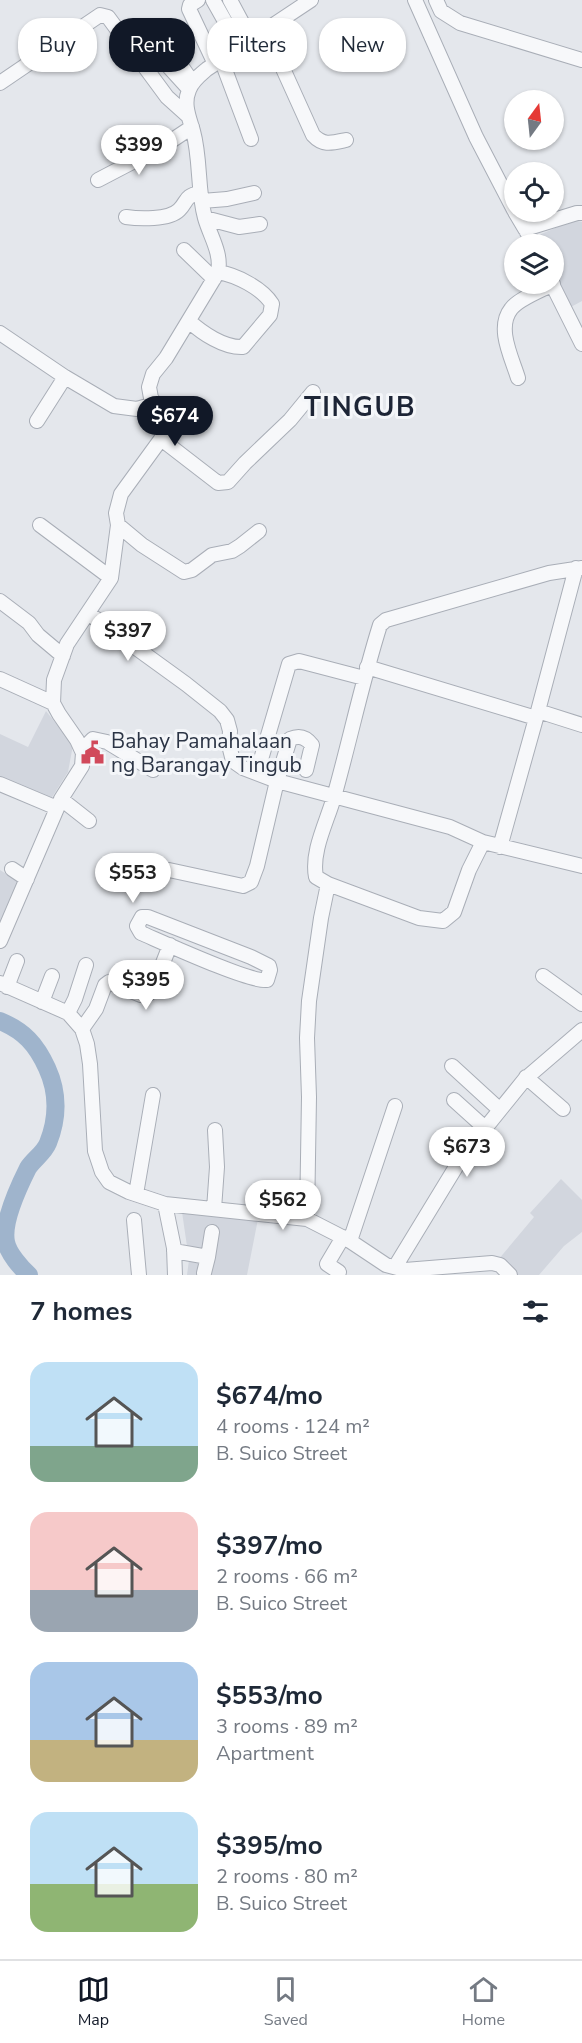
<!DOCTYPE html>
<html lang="en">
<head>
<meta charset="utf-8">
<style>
  :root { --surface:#fff; --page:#f6f6f7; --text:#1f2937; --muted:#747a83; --line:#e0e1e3; --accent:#111827 }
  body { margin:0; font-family:"Nunito Sans",sans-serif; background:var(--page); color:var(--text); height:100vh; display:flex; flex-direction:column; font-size:22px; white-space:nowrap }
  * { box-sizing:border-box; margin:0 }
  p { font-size:20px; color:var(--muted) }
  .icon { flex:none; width:33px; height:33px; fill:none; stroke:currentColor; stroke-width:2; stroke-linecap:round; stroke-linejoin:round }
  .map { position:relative; height:1275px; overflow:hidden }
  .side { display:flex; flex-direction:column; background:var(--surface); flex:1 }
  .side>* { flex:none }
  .hud { position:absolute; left:18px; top:18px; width:546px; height:54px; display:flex; gap:12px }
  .needle { width:39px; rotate:15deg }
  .controls { position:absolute; left:504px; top:90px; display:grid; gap:12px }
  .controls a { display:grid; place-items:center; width:60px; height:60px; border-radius:50%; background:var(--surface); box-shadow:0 2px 4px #0004; font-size:30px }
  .price { position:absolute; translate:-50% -51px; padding:0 14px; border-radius:21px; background:#fff; color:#222; font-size:20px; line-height:39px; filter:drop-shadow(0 2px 3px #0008) }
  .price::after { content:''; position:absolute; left:50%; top:36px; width:18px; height:14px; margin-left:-9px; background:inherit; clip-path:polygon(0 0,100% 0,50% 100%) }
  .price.active { background:var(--accent); color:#fff }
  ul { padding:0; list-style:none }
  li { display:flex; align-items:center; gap:18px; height:150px; padding:0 30px }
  li span { display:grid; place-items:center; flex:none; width:168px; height:120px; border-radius:18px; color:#555 }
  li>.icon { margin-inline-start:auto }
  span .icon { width:72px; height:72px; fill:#fffc; stroke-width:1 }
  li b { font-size:26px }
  h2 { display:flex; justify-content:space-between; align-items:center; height:72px; padding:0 30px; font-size:26px }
  .pill { padding:0 21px; border-radius:24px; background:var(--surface); box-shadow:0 2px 4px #0004; font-size:21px; line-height:54px }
  .pill.active { background:var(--accent); color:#fff }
  .tabs { display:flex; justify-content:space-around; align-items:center; height:84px; border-top:2px solid var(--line); background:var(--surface); font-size:16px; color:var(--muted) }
  .tabs a { display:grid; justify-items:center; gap:3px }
  .tabs .active { color:var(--accent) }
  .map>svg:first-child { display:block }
  .built { fill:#d2d6de }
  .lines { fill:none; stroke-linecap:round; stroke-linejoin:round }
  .river { stroke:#9fb4cc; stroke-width:18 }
  .minor-casing { stroke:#a9aeb7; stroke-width:16 }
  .minor { stroke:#f7f8fa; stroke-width:14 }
  .labels { text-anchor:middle; stroke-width:6; stroke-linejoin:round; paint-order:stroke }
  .poi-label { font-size:21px; fill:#2b3445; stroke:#f4f6f9; text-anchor:start }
  .district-label { font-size:27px; font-weight:bold; letter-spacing:1.5px; fill:#1d2536; stroke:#f4f6f9 }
</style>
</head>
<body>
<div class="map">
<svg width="582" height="1275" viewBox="0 0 582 1275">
  <rect width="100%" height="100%" fill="#e4e7ec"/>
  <path class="built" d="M574,220L582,222V301L569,308L554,270V244H543L539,235Z
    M46,711L73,745L68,772L47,805L0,783V734L28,747Z
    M0,870L19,882L0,927Z
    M561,1179L582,1200V1232L564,1246L539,1275H513L498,1260L534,1217L530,1213Z
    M182,1212L258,1219L247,1275H187L189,1260Z"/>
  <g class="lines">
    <path class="river" d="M0,1021C24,1031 36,1044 47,1068C58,1092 58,1118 48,1143C44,1153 34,1159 28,1168C19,1186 2,1222 6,1242C8,1253 21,1268 29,1275"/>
    <defs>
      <path id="minor" d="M198,0L190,5L189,9L215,64
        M213,0L240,48
        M230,0L252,41
        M415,0L476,137L514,210
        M436,0L441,11L460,23L582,60
        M266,31L313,135C323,146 332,143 346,140
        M172,41L173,54L193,83
        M152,43L169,67L189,89
        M221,59L251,139
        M0,83L100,15L108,17L167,97L187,115
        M98,180L165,145L192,127
        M202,201L227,199L254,193
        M515,212L534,244
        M126,217C139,219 169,220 179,210C188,201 184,196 200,193
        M205,218L239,227L260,224
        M525,229L577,213H582
        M184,250L214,279
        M552,284L582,344
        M189,321C202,333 224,348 243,347L270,315L272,304C262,288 236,275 218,272
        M0,333L65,377L114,406L137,409L154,404
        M518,378C512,358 496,328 511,309C518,299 542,290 553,284
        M37,421L65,377
        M161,439L218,483L228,482L245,463L290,420L313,392
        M40,525L111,578
        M118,525L142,545L184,572L192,570L212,555L232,551L240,546L259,531
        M576,568L538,711L582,725
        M0,601L29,623L38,635L63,656
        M88,613L186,684L220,711L227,720L230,731L229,745L233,761L243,768L277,781L450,827L483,842L582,866
        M367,667L536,718
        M0,679L53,703
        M82,750L93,739L107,742L153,770
        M257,773L289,664L299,661L364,678
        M0,784L57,808
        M61,799L89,821
        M500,847L538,711
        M12,869L27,879
        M169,870L243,886L251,882L257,866L277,781L290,739C299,735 306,737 312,745L306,770
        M328,884L316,877C311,851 327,822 334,797C350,740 362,682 380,625L386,620L549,573L582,568
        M142,917H148L251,957L269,966L270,970L267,980C251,983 162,942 141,933L137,926Z
        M0,941L61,799L82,766L83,753L77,740L59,714L53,703L54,680L67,644L111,578L118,525L116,513L121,494L161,439L167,426L165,415L151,398L149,387L153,374L166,358L218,272C222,253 210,236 205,218C197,189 201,160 193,131C189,117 183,104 189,90C192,81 200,75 207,69L311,0
        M543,976L582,1004
        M0,983L68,1013L82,1029L87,1044L90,1064L95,1151L102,1172L109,1182L129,1192L165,1204L307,1219L350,1241L386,1265L405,1270L492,1263L500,1265L510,1275
        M7,987L17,961
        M42,1002L52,976
        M68,1013L75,999L86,965
        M82,1029L96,1009L105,985L109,982L141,995H147L152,991L170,945
        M452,1066L500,1110
        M526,1077L563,1109
        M454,1100L485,1128
        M136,1194L153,1095
        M165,1204L174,1248L175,1275
        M214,1209L217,1167L215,1130
        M307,1219L309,1097L307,1038L309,1001L321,918L328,884L419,918L443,921L454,912L469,870L483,842
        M134,1220L139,1275
        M350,1241L395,1106
        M174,1251L208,1257L212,1232
        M395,1267L462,1157L525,1079L582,1030
        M339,1272L327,1264L343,1237
        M204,1273L208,1257"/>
    </defs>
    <use href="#minor" class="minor-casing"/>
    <use href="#minor" class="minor"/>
  </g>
  <defs>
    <symbol id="civic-bare" viewBox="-9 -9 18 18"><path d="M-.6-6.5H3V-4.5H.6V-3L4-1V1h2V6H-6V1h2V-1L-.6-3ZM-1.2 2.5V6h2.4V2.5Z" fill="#d1495b" stroke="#f4f6f9" stroke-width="2.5" paint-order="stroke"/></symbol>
  </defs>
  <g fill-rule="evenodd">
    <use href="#civic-bare" x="76" y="736" width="33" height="33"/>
  </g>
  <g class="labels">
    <g class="poi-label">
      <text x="111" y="748">Bahay Pamahalaan<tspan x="111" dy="24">ng Barangay Tingub</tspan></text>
    </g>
    <g class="district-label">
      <text x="360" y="416">TINGUB</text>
    </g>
  </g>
</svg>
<div class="controls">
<a><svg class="needle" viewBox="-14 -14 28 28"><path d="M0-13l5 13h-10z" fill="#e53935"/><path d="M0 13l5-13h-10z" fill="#747a83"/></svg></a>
<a><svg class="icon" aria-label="locate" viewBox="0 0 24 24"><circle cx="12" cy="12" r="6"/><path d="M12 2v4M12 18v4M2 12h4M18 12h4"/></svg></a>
<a><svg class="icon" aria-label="layers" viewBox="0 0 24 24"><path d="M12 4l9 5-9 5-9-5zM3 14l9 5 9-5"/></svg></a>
</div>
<b class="price" style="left:139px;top:176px">$399</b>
<b class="price active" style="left:175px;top:447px">$674</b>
<b class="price" style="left:128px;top:662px">$397</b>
<b class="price" style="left:133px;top:904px">$553</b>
<b class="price" style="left:146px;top:1011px">$395</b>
<b class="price" style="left:467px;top:1178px">$673</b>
<b class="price" style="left:283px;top:1231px">$562</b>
<div class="hud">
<a class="pill">Buy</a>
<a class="pill active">Rent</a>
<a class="pill">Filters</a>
<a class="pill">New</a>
</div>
</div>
<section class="side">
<h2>7 homes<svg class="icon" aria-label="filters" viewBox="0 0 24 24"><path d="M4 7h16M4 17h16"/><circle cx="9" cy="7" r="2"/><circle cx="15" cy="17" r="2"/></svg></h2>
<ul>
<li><span style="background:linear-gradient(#bfe0f5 70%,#7fa58c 0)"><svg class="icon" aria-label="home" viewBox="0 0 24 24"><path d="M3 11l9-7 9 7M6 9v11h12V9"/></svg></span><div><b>$674/mo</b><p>4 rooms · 124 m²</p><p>B. Suico Street</p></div></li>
<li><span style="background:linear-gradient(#f6c9c9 65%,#9aa5b1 0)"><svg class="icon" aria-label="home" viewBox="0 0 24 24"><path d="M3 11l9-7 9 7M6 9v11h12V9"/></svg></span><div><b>$397/mo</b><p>2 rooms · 66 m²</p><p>B. Suico Street</p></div></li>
<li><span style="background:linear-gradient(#a9c7e8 65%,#c2b280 0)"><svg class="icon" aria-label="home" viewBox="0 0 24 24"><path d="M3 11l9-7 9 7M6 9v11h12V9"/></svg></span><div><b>$553/mo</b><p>3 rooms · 89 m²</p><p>Apartment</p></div></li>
<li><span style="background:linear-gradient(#bfe0f5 60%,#8fb573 0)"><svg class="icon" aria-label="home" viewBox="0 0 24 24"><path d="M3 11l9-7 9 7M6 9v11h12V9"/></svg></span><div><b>$395/mo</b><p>2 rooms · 80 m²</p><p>B. Suico Street</p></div></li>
</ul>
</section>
<nav class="tabs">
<a class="active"><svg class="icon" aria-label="map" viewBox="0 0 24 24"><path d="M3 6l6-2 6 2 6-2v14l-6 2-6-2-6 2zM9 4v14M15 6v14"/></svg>Map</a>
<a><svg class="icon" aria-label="saved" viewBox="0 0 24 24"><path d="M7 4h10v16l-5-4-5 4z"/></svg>Saved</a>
<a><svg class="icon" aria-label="home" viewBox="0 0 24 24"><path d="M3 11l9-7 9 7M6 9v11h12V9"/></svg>Home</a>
</nav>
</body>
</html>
